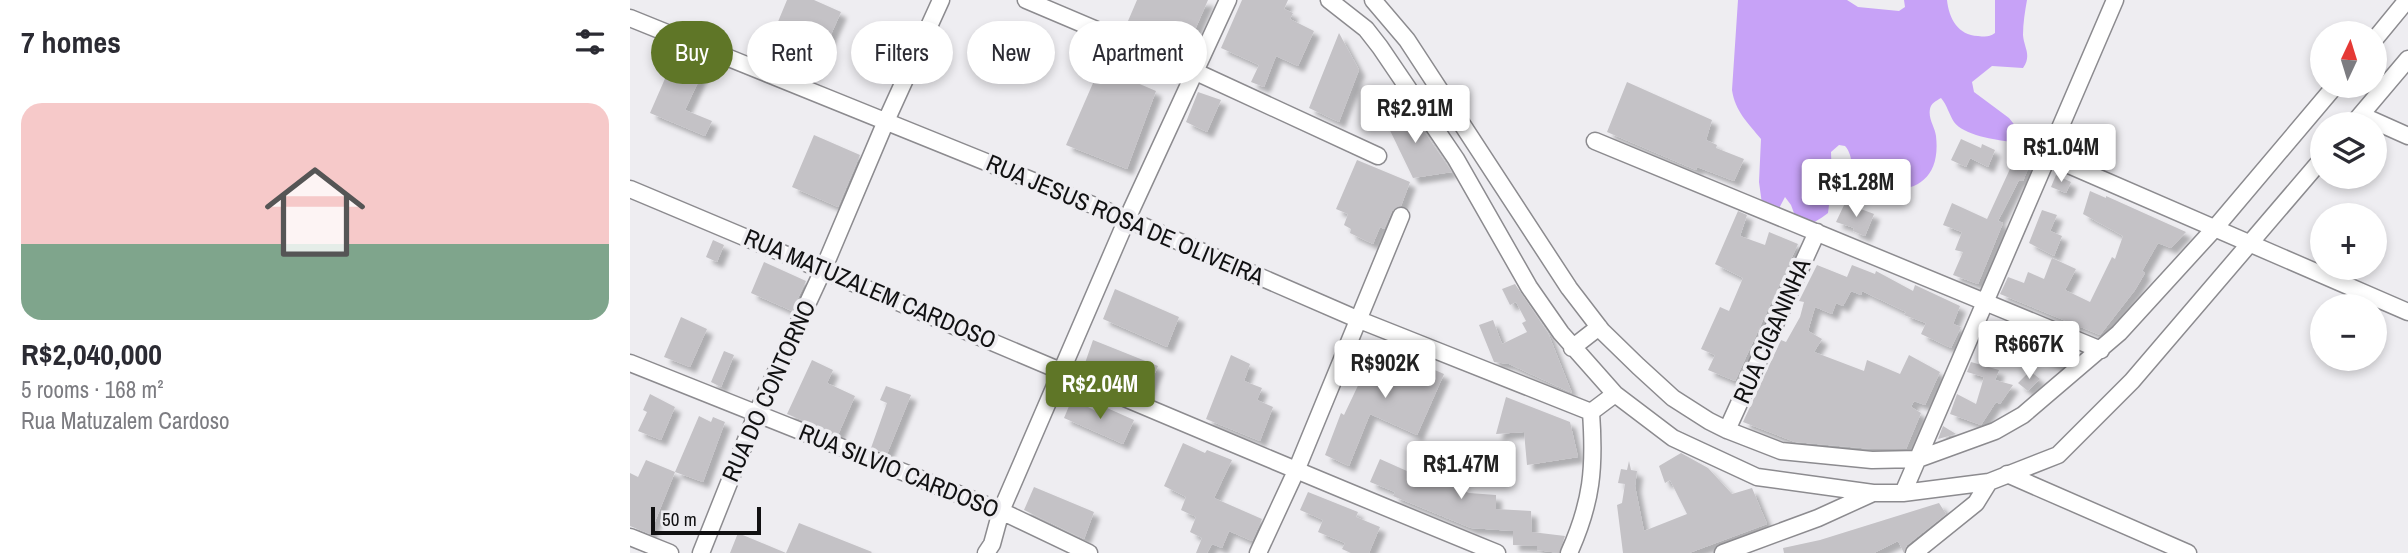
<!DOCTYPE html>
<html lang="en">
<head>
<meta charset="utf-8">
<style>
  :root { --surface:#fff; --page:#f2f2f3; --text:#2b2b33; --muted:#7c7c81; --accent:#5f7627 }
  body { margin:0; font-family:"Archivo Narrow",sans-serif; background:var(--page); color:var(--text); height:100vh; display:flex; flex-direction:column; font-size:26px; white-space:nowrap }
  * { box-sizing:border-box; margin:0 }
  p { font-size:23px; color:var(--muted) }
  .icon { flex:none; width:38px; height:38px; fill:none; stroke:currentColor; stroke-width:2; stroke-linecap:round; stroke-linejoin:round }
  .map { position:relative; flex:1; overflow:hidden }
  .details { display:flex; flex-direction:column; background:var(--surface); width:630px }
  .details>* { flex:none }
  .hud { position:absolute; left:21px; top:21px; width:665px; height:63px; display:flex; gap:14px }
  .needle { width:46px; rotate:4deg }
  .buttons { position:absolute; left:1680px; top:21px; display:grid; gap:14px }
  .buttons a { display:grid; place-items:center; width:77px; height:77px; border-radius:50%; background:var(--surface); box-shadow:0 4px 10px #0003; font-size:35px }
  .scale { position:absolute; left:21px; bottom:18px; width:110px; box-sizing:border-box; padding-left:7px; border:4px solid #111112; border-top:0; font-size:19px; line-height:24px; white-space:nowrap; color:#111112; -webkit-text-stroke:5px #eeedf1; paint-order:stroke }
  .price { position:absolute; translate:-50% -60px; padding:0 16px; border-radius:7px; background:#fff; color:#222; font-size:23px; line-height:46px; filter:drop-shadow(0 2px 4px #0008) }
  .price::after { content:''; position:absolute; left:50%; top:42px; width:21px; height:16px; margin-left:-10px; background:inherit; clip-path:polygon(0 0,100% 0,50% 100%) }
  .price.on { background:var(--accent); color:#fff }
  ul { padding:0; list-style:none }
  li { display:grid; align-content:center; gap:14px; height:371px; padding:0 21px }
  li span { display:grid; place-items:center; height:217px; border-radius:21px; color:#555 }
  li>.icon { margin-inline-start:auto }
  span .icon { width:126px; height:126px; fill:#fffc; stroke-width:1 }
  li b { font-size:30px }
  h2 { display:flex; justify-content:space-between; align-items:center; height:84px; padding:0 21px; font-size:30px }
  .chip { padding:0 24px; border-radius:32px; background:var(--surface); box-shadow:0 4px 10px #0003; font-size:24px; line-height:63px }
  .chip.on { background:var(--accent); color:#fff }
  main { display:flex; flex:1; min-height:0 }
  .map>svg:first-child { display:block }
  .forest { fill:#c7a2f7 }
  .building { fill:#c4c2c6; filter:url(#shadow) }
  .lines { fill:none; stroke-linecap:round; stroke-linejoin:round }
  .minor-casing { stroke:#8c8b8f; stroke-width:19 }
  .minor { stroke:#fff; stroke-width:16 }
  .labels { text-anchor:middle; stroke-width:7; stroke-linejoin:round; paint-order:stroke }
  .street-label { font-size:24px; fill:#111112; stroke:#eeedf1 }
</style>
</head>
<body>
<main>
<section class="details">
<h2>7 homes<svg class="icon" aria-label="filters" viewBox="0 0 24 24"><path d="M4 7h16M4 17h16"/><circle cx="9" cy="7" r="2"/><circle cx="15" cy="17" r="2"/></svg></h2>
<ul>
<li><span style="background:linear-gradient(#f6c9c9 65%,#7fa58c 0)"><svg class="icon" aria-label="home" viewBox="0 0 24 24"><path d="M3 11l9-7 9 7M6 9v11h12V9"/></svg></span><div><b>R$2,040,000</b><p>5 rooms · 168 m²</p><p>Rua Matuzalem Cardoso</p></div></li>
</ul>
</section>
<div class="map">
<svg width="1778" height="553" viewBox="0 0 1778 553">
  <defs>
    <filter id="shadow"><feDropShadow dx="6" dy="6" stdDeviation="2" flood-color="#0004"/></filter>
  </defs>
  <rect width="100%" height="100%" fill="#eeedf1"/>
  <path class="forest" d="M1108,0H1217L1228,7L1269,11L1275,7L1274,0H1317C1319,19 1328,35 1348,36C1356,37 1359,37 1365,33V0H1397C1395,11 1393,23 1393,35C1394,48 1402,55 1393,68L1362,66L1342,82L1344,92L1379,118L1387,128L1385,139L1381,142C1366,140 1333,135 1324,122C1319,114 1317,105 1311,98C1306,101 1301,103 1300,109C1298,119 1305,127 1306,136C1312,189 1272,198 1229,184C1219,173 1225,157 1215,146L1209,145L1201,152L1202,181L1198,213C1187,221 1181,226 1168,224L1161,205L1155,197L1145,216L1132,204L1129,182L1131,139C1118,123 1105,111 1102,90Z"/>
  <path class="building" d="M157,0H184L211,12L183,75L135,53Z
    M507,0H578L554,55L519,41L523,32L498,21Z
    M612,0H658L654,9L663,13L660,19L684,31L668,66L646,56L634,87L621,82L629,65L591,48Z
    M252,29L281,41L273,57L245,45Z
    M709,33L729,70L709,122L679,108Z
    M47,51L77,63L55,110L82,121L75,136L20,113Z
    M470,67L526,91L497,169L436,145Z
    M997,82L1082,120L1076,140L1087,145L1086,148L1114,159L1104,181L1067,167L1066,170L977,132Z
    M568,92L591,100L577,132L556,122Z
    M776,104L784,117L822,172L783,178L754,118Z
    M184,135L230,155L208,207L162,187Z
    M1331,139L1351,148L1352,144L1365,150L1358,167L1340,158L1336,167L1321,160Z
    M1385,158L1400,164L1393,181L1389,180L1368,221L1373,223L1348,284L1323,275L1333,252L1325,250L1332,232L1313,225L1322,203L1357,219Z
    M727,160L780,182L771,206L762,211L754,229L750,227L743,244L720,233L721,229L714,225L718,214L706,209Z
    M1426,175L1441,182L1436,193L1421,187Z
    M1460,191L1476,198V196L1556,232L1541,248L1528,243L1512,271L1515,273L1505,290L1470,335L1370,294L1378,277L1394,283L1398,272L1414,279L1422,258L1446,269L1435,290L1460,302L1482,257L1485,259L1493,236L1453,214Z
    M1215,203L1244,214L1235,236L1223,231L1224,228L1206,222Z
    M1412,210L1427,215L1420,231L1432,236L1424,256L1399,243Z
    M1108,211L1117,215L1110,236L1135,245L1139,232L1168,244L1105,381L1078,370L1085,355L1071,349L1090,307L1099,311L1113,278L1085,264Z
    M83,240L94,245L87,262L76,257Z
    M134,262L176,281L162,311L121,293Z
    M1187,265L1217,277L1222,265L1245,274L1246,271L1283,291L1285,285L1330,306L1323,324L1331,327L1321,348L1291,334L1296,323L1274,315L1276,312L1232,291L1231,295L1221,291L1213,306L1206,303L1202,314L1185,307L1178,331L1192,339L1184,352L1234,371L1237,360L1270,374L1279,355L1310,372L1295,405L1284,401L1281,407L1291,413L1276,449H1242L1165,442L1113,422L1151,340L1156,342L1170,317L1174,302L1169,301Z
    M885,284L918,333L942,393L879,364L864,362L849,325L863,320L872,344L897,332L892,323L896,321L886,302L880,305L872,289Z
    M485,289L549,317L537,347L473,319Z
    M51,317L77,329L60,367L34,357Z
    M1370,325L1385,330L1384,332L1418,339L1441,351L1432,367L1354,332L1356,326L1369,329Z
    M463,340L528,366L516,394L454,366Z
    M744,344L814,374L787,435L740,414L719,466L695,455L711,413L714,415L733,375L730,374Z
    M94,351L104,355L91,387L81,382Z
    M601,355L620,364L614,381L632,388L627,400L643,407L630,441L576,419Z
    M182,360L203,370L197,383L225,396L208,435L157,414Z
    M1341,362L1369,370L1365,380L1383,385L1370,404L1366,402L1351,425L1320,414L1327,394L1346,404L1354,377L1337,372Z
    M1400,371L1410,379L1398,391L1388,383Z
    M256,386L281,395L257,454L241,448L257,403L250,400Z
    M20,394L45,407L31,440L8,431L17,412L13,410Z
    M876,397L940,422L948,457L897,465L894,432L866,434Z
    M442,399L466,411L468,404L504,420L493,444L434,418Z
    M69,416L81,422L83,417L95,422L73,482L45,472Z
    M1313,426L1326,434L1308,439Z
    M553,443L575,453L577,450L602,460L584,498L632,519L622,541L599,531L592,548L582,544L577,553H566L572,538L560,532L566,517L551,510L556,497L534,486Z
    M811,445L836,457L825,487L839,493L866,495V509L901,511L902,532L935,536L929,553L907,550V546L883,545V531L841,528L763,496L765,492L740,482L750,459L797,480Z
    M1051,453L1078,468L1102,494L1122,488L1137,524L1059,553H993L987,505L992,503L995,484L988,483L991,469L997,470L999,461L1001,470L1007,471L1005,486L1014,531L1057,514L1040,480L1035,483L1029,466Z
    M16,460L45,472L20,534L0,526V473L8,477Z
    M404,487L464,512L454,539L394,510Z
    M678,492L728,512L726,517L750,527L739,553H721L712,549L715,543L688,532L693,520L670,510Z
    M1309,503L1316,514L1277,545L1274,553L1268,541L1244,553H1154L1153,548L1190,540Z
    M169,523L242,552L241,553H156Z
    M108,533L156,553H100Z"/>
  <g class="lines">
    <defs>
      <path id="minor" d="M396,0L566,72L748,156
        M699,0L736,29L750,47L826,159L899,287L931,333L985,394L1043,438L1127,477L1243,493
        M743,0L777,40L939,288L972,331L1008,366L1043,398L1079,421L1097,430L1151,451L1242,460L1288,459L1365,431L1393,415L1489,333L1585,228L1705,86
        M0,18L497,219L727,319L961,412L985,394
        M1745,39L1777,0
        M1731,115L1778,136
        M1723,124L1778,59
        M965,141L1471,350
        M1418,156L1778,312
        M0,189C289,310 577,435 867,553
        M942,348L969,327
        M0,363L371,511L459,553
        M1097,430L1187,232
        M1377,474L1558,553
        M1273,493L1485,0
        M0,537L40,553
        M71,553L126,415L193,270L256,121L311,0
        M356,553L362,544L371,511L497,219L598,0
        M628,553L666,471L771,216
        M939,553C962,502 965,468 961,412
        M1093,553L1188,518L1243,493H1273L1359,482L1428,455L1502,381L1692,159
        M1284,553L1346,503L1359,482"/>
    </defs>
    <use href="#minor" class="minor-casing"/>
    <use href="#minor" class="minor"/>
  </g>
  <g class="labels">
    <g class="street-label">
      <text transform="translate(495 220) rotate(23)" y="8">RUA JESUS ROSA DE OLIVEIRA</text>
      <text transform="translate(240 289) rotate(23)" y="8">RUA MATUZALEM CARDOSO</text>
      <text transform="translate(1142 331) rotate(-66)" y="8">RUA CIGANINHA</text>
      <text transform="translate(139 391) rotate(-66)" y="8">RUA DO CONTORNO</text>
      <text transform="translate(269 471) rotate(22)" y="8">RUA SILVIO CARDOSO</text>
    </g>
  </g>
</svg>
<div class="buttons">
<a><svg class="needle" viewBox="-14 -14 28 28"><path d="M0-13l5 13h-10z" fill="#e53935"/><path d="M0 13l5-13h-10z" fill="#7c7c81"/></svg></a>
<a><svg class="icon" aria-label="layers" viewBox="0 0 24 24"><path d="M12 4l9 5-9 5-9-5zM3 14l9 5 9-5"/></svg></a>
<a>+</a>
<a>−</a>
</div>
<div class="scale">50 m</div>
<b class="price" style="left:785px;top:145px">R$2.91M</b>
<b class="price" style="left:1431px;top:184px">R$1.04M</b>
<b class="price" style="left:1226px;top:219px">R$1.28M</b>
<b class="price" style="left:1399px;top:381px">R$667K</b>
<b class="price" style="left:755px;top:400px">R$902K</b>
<b class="price on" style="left:470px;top:421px">R$2.04M</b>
<b class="price" style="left:831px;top:501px">R$1.47M</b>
<div class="hud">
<a class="chip on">Buy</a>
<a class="chip">Rent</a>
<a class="chip">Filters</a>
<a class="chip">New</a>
<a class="chip">Apartment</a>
</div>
</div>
</main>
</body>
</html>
